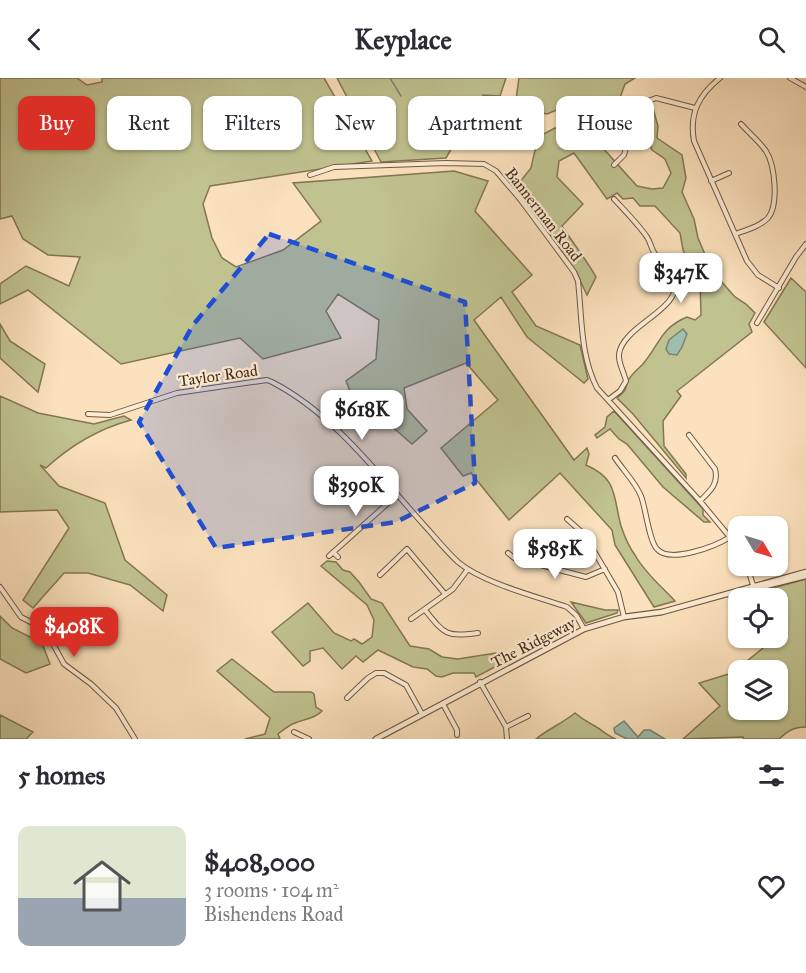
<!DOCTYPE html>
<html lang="en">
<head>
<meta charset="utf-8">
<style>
  :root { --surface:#fff; --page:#f7f7f7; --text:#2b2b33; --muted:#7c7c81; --line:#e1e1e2; --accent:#d93025 }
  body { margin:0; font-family:"IM FELL Great Primer",serif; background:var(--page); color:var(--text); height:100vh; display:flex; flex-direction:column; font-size:22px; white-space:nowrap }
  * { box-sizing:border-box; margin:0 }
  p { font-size:20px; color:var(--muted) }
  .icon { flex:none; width:33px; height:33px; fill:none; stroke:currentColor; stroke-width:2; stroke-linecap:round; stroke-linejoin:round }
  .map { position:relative; height:661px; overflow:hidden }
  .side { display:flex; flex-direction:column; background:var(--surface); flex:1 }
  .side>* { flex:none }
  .guide { position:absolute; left:18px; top:18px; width:771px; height:54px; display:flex; gap:12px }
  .needle { width:39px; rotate:128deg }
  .buttons { position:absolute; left:728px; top:438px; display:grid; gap:12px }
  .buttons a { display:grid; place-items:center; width:60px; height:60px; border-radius:12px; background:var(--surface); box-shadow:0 2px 4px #0004; font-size:30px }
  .price { position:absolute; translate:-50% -51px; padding:0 14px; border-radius:12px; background:#fff; color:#222; font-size:20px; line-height:39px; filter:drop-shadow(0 2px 3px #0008) }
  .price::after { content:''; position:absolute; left:50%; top:36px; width:18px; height:14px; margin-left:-9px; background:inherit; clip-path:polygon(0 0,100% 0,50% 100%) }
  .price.current { background:var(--accent); color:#fff }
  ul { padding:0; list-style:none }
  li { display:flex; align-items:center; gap:18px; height:150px; padding:0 18px }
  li+li { border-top:2px solid var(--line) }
  li span { display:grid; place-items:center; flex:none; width:168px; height:120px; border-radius:12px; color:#555 }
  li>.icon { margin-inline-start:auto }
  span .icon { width:72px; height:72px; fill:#fffc; stroke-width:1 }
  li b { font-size:26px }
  h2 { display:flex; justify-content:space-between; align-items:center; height:72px; padding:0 18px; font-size:26px }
  .chip { padding:0 21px; border-radius:12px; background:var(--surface); box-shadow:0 2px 4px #0004; font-size:21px; line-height:54px }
  .chip.current { background:var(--accent); color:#fff }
  header { display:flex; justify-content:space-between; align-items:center; height:78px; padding:0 18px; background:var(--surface); font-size:27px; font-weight:700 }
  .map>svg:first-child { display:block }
  .green { fill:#c0c290; stroke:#837654; stroke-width:1.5; fill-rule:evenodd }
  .water { fill:#9fbeaf; stroke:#7b8373; stroke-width:1.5 }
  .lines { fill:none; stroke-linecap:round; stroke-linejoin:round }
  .stream { stroke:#7b8373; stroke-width:1.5 }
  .minor-casing { stroke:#735841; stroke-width:6 }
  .tertiary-casing { stroke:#735841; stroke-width:7 }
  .minor { stroke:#fcecd4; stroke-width:4 }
  .tertiary { stroke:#fcecd4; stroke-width:4.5 }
  .marked { fill:#1d4ed8; fill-opacity:0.2; stroke:#1d4ed8; stroke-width:4.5; stroke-dasharray:12 8; stroke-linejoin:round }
  .labels { text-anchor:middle; stroke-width:4.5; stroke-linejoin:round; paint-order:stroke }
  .street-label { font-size:16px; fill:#462b18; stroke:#fcecd4 }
</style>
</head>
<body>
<header><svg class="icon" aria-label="back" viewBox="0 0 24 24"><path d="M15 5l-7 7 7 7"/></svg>Keyplace<svg class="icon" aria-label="search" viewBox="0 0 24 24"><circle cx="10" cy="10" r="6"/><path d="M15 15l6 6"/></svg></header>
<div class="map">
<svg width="806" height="661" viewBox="0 0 806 661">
  <rect width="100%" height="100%" fill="#fbe1bd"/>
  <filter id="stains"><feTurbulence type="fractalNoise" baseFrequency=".00333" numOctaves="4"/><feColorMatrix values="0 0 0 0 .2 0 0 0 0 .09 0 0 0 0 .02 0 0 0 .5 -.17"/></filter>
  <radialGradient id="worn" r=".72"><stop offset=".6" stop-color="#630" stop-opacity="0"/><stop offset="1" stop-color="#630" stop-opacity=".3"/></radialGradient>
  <path class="green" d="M0,0H77L87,7L102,4V0H324L372,83L210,108L203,126L212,160L222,180L236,189L283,172L321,143L293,105L454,93L488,103L475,133L532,197L512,214L536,248L580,267L588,301L584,305L527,259L501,219L474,242L574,382L587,370L589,376L586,387C618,401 613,418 621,448C624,457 629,469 635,477C644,494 662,509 675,523L654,529L615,467L612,452L560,395L509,442L471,395L463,398L441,370L498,322L466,285L404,310L407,331L427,353L412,366L383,341L364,347L346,303L376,281L379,242L338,216L326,233L341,260L263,281L240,260L121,286L28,212L0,226V206L26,188L69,208L80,179L48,177L23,161L12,138L0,141Z
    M337,0H506L500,18L483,17L446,80L381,84Z
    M519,0H635L625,6L602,69L637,108L652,111L663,110L671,95L665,81L652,72L646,58L637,56L645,30L651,24L658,48L657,60L682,77L686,100L682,114L694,141L698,160L712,193L735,219L746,226L755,235L749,246L752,254L677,313L681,318L663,343L664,368L686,396V400L633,336L617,320C628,311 624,312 629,301C632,296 638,291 642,287C659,268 660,250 687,239L695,242L701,237L700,202L694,193L683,172L680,155L655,128H640L633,120L623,121L617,115L607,121L574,75L559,83L557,99L583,126L562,148C573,165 586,181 596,199L587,217L576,194L516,109L531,90L538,59L555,50L567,60L572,61L574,56L570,51L573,41L569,34L559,31L547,36L515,29Z
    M791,200L806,214V290L764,244Z
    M0,246L10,263L45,286L38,314L0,280Z
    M0,318L38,335L94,346L124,338L131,342C98,351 72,366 46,390L40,387L59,408L105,425L125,482L167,517L163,533L130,507L88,495H64L33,530L23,522L69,450L57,432L0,434Z
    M614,333L703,431V437L710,444H704L663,409L627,366L619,361L610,351L597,360L595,357L605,349L607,339Z
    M327,483L336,484L343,492L350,494L359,504L371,521L382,525L410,568L429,571L442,579L458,581L496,575L508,582L476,599L474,595H453L442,599L436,598L427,591L413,589L378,572L363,584L356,578L342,591L323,570L310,573V583L303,588L272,554L308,525L334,555L351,563L354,561L362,566L372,559L374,542L367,527L321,488Z
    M806,501V649C793,649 788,653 779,661H744L743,659L683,661L720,628L699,605L732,595L778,558L777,520H756L759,514ZM738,592H777V632H738Z
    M571,524L605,532H618L617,535L586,545Z
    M0,538L12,550L42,565L50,586L26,595L0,581Z
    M232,581L274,614H311L314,616L316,629L322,633C315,641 304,641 295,645C289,647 283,652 278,656L280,661H245L265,656L270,640L217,593Z
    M575,635C582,641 586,643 593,647C601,651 607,658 616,661H536C548,651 563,645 575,635Z
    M0,637L33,654L26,661H0Z"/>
  <path class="water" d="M683,251L687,256L682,269L677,277L669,276L666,271L669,262Z
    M624,643L638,659L644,652H650L665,661H627L615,655L614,650Z"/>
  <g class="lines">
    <path class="stream" d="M390,0L401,18"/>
    <defs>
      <path id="minor" d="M720,0C699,17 689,35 694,63L747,183L758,197L779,210
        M790,0L806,9
        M614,87L624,77L637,34L646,24L656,20L695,30
        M310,97L334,89L446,85L484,86L496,93L520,121L574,194L578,203C582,238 580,277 597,310L700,423L738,469
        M711,103L729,95
        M735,156C746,152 759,149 768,140C779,127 775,87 766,73C759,63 749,55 741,46
        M757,245L796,179L806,166
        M608,322L620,313L626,303C624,294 618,285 619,276C623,247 682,232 675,202C673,191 662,184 655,176C651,171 651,165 647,159C638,146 625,133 614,121
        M88,336L110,337L177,315L267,302L272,304C334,336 378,396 424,447C435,459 446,473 458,484C483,505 535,518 567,529L576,537L584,551
        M689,357L715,391C719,406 710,413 700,423
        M615,380C623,392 636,405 641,418C646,431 649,463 657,471C670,486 716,468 730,459
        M567,441L584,456L618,514L624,539
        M333,474L338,479
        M508,475L514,480L586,499L605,491
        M329,478L397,417
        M747,488L753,507L756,508
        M380,497L407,471L445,516
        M0,509L21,539L42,550L48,557L64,586L91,606L116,630L135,661
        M425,532C445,557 446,559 478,555
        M411,541L453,511L468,491
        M480,604L506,649L507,661
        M347,620L368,600L376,595H384L406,607L422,636
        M443,626L457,652V657
        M506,649L528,638
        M294,654L309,661"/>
      <path id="tertiary" d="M730,517L806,498
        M376,661L584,551L624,539L662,534L806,494"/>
    </defs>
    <use href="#minor" class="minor-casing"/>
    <use href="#tertiary" class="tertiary-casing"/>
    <use href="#minor" class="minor"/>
    <use href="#tertiary" class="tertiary"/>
  </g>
  <path class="marked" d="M269,156L465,224L475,405L396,444L216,470L139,344L193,247Z"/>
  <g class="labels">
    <g class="street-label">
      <text transform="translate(544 136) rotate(52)" y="6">Bannerman Road</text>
      <text transform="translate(218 297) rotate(-8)" y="6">Taylor Road</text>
      <text transform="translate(533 564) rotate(-27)" y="6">The Ridgeway</text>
    </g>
  </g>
  <rect width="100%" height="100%" filter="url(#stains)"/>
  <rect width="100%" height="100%" fill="url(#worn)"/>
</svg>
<div class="buttons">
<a><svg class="needle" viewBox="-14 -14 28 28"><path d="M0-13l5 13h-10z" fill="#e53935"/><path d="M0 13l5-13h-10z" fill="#7c7c81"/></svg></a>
<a><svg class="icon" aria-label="locate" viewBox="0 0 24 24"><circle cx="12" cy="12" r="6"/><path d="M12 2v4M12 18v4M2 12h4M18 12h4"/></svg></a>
<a><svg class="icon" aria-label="layers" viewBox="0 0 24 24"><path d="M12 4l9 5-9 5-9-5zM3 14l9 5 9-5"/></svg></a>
</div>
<b class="price" style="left:681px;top:226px">$347K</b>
<b class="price" style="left:362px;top:363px">$618K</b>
<b class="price" style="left:356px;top:439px">$390K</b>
<b class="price" style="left:555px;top:502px">$585K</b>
<b class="price current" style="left:74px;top:580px">$408K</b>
<div class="guide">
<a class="chip current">Buy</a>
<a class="chip">Rent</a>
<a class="chip">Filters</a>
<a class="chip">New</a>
<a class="chip">Apartment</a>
<a class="chip">House</a>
</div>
</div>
<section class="side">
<h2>5 homes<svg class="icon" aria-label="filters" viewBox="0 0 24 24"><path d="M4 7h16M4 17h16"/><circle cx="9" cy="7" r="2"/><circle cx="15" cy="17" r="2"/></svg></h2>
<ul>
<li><span style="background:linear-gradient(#dfe7d0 60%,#9aa5b1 0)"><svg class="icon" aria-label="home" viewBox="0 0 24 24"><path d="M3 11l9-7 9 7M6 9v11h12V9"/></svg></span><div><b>$408,000</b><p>3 rooms · 104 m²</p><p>Bishendens Road</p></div><svg class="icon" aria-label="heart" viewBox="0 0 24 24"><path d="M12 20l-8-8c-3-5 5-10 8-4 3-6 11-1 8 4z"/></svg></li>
</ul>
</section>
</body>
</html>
